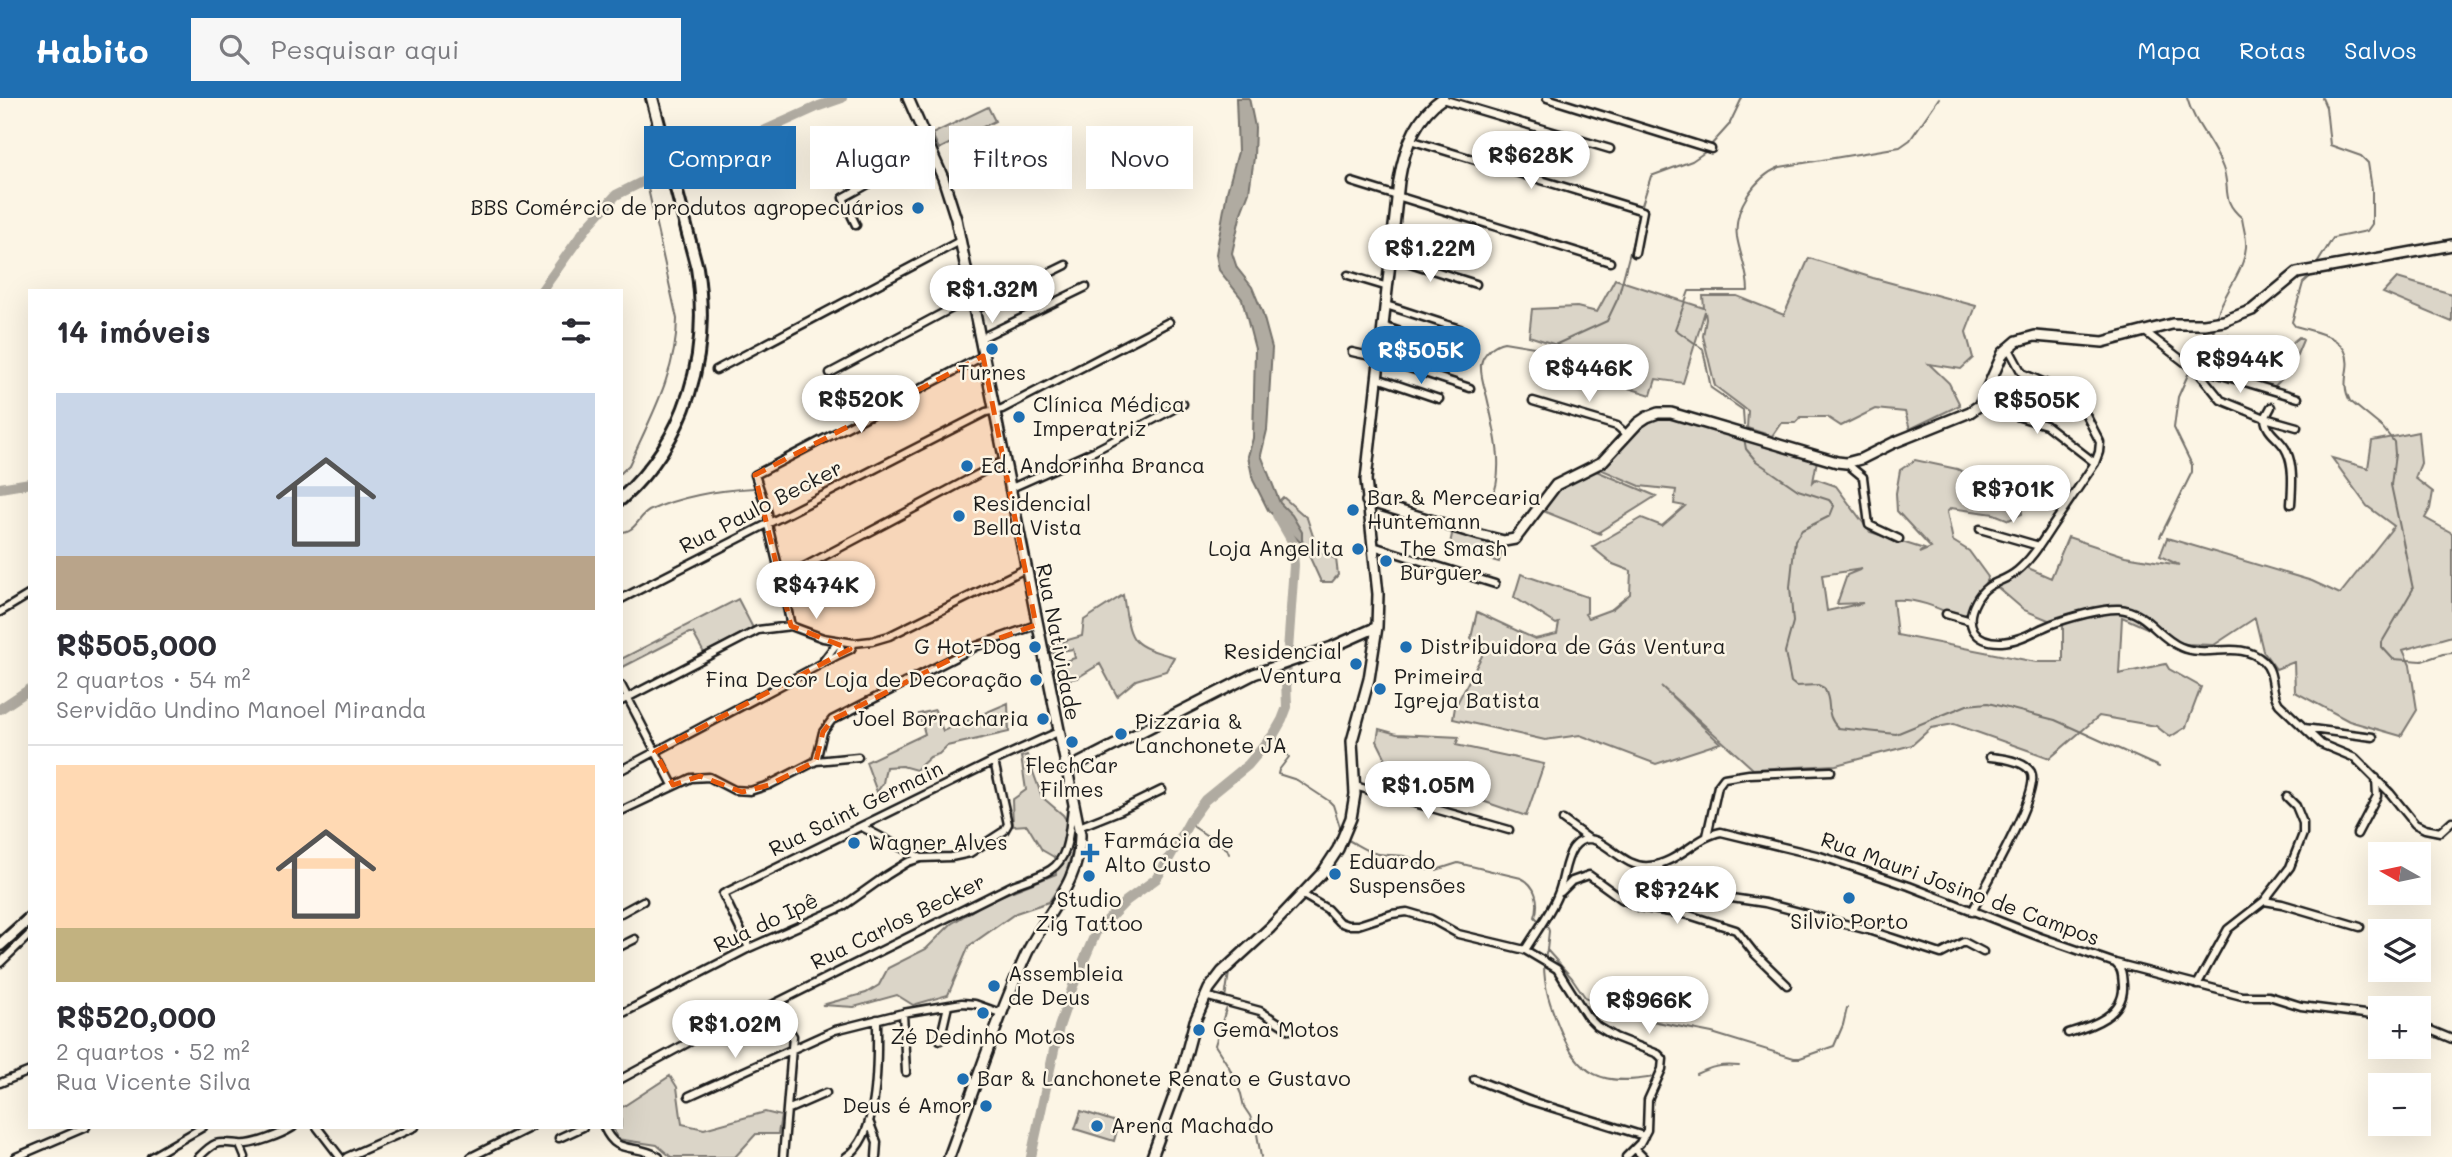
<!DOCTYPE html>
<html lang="pt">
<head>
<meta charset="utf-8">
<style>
  :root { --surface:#fff; --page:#f7f7f7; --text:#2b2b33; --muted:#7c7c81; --line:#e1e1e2; --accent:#1f6fb2 }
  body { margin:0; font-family:Mali,sans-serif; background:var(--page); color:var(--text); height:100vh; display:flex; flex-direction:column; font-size:26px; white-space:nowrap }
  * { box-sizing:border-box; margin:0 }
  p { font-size:23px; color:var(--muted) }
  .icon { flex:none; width:38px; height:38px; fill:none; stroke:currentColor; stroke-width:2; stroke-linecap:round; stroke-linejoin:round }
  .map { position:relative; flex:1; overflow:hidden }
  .panel { position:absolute; left:28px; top:191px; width:595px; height:840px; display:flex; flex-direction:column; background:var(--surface); border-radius:0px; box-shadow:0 7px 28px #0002 }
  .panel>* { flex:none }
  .hud { position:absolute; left:644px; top:28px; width:665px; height:63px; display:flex; gap:14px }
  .needle { width:46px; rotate:279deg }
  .fabs { position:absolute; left:2368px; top:744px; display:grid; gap:14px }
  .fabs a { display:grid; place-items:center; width:63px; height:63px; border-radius:0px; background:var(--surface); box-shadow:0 7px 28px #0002; font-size:35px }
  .price { position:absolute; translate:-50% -60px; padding:0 16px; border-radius:24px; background:#fff; color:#222; font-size:23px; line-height:46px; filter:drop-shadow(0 2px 4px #0008) }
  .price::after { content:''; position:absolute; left:50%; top:42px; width:21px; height:16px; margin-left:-10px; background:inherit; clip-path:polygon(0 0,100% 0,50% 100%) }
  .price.selected { background:var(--accent); color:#fff }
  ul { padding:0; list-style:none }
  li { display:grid; align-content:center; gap:14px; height:371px; padding:0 28px }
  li+li { border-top:2px solid var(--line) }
  li span { display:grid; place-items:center; height:217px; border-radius:0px; color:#555 }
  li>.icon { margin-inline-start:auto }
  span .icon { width:126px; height:126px; fill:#fffc; stroke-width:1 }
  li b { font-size:30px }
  h2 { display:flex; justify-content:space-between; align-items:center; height:84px; padding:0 28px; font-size:30px }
  .chip { padding:0 24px; border-radius:0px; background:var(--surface); box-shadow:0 7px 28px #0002; font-size:24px; line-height:63px }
  .chip.selected { background:var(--accent); color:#fff }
  header { display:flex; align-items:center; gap:42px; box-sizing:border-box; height:98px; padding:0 35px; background:var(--accent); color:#fff }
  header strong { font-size:33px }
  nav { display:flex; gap:38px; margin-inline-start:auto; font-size:24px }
  .search { width:490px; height:63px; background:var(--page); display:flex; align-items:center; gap:18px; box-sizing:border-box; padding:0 24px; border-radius:0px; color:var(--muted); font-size:26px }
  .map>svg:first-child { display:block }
  .green { fill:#dbd5c8; stroke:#7c7872; stroke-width:2; fill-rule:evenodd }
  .water { fill:#b0aba1; stroke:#75726c; stroke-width:2 }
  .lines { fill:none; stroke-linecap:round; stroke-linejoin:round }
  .stream { stroke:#75726c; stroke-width:2 }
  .river { stroke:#b0aba1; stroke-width:10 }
  .street-casing { stroke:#1c1c1c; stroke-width:11 }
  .secondary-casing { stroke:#1c1c1c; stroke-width:14 }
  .highway-casing { stroke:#1c1c1c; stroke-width:16 }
  .street { stroke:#fcf5e5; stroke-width:6 }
  .secondary { stroke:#fcf5e5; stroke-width:9 }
  .highway { stroke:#fcf5e5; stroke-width:10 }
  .marked { fill:#e8590c; fill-opacity:0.2; stroke:#e8590c; stroke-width:5; stroke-dasharray:14 9; stroke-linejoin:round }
  .poi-dot { fill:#1f6fb2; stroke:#fcf5e5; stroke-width:2.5 }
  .labels { text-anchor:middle; stroke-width:5; stroke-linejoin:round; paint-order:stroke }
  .poi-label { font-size:21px; fill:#1c1c1c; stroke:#fcf5e5; text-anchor:start }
  .street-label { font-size:21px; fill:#1c1c1c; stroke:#fcf5e5 }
</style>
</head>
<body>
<header>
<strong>Habito</strong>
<div class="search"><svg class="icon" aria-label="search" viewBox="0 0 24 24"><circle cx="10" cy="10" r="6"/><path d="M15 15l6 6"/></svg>Pesquisar aqui</div>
<nav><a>Mapa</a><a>Rotas</a><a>Salvos</a></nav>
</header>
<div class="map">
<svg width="2452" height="1059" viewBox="0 0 2452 1059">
  <rect width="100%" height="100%" fill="#fcf5e5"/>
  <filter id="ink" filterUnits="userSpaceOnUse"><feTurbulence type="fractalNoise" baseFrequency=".0143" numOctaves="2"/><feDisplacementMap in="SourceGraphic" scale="14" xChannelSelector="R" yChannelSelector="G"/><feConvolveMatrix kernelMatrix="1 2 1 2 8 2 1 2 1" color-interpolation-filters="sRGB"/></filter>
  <g filter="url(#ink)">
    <path class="green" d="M988,9L995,23L939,51L932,36Z
      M1809,160L1873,180L1976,208L1966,234L1973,260L1961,271L1929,266L1949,285L1960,307L1910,331L1905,314L1875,311L1841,328L1827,319H1801L1795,325H1781L1772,338L1747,330L1748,313L1715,288L1703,238L1706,221L1705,213L1683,285L1656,281L1651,297L1606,283L1611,265L1529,238L1532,211L1577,209L1597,214L1615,181L1704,210L1703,198H1737L1784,217Z
      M2397,180L2452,196V224L2383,195Z
      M2228,237L2235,241H2265L2266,247L2278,246L2282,253L2299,239L2303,242L2291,271L2273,290L2205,269L2220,238Z
      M1665,318L1817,362L1813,384L1816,381L1836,388L1870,434L1924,451L1919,455L1931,450L1897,413L1896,395L1900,372L1915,362L1957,371L2010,396L2021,405L2022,416L2009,422L1994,416L1951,410L1947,414L1953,443L1969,453L1988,479L1972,512L1960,520C1938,510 1917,500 1893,502L1897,537L2036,564H2063V528L2024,512L1996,488L2021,474L2026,469L2051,480L2068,439L2125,458L2179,467L2160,458L2167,440L2312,483L2340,496L2394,428L2367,408L2332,360L2368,370L2372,343L2418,334L2421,365L2415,380L2433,394L2430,411L2425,420L2452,435V538L2403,552L2410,567L2417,612L2401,638L2349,623L2295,594L2294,564L2276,571L2263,553L2255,520L2214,547L2183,546L2122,519L2119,576L2166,566L2169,571L2201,589L2186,629L2170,639L2156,628L2099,618L2050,660L1954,626L1931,630L1912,647L1836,667L1753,671L1661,588L1720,645L1656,666L1580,637L1545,642L1453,621L1455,609L1485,552L1471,540L1477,514L1535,541L1557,536L1559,525L1556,526L1514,499L1521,476L1587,499V515L1585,516L1588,520L1612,511L1630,496L1631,473L1613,466L1592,449L1642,420L1662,428L1685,408L1674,406L1676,392L1640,388L1600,371C1619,352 1638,324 1665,318ZM1862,471L1847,477L1837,506L1863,505L1827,513L1822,477Z
      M1594,372L1656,398L1599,434L1601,436L1543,413L1552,393Z
      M1283,399L1307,420L1318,453L1336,461L1338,477L1332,484H1321L1292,420L1278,404Z
      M1453,432L1503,447L1499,464L1449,450Z
      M1123,497C1131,544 1127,546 1174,559L1166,573L1136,582L1117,598L1100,566L1077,580L1055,583L1052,567L1075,560L1073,551L1050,555V547L1082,538L1084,522Z
      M738,501L753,530L704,555L693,535H689L621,570V561Z
      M1008,605L1009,634L947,648L939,656L930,659L916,672L902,668L886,669L883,685L877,694L866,664L925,636L919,616L935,612L943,633Z
      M1379,631L1397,636L1459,639L1456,647L1544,666L1526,718L1421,682L1414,691L1382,665L1385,659L1377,643Z
      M1027,657L1042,699L1063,717L1073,733L1074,748L1065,779L1049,804L1016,815L969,848L948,897L913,907L897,897L854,909L822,907L866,895L879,887L888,870L926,851L951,826L990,802L1056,776L1054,759L1042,752L1027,727L1013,728L1012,702L1026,692L1021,659Z
      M670,978L677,989L682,1026L704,1031L765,1014L781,1018L778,1036H756L735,1059H671L657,1047L617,1041L613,1029H621V1010Z
      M1081,1013L1119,1025L1114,1043L1075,1031Z"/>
    <path class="water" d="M1236,0H1249L1255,29L1254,60L1249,94L1241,115L1232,155L1237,170L1252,189L1262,213L1272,250L1267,332L1261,357L1280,405L1292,417L1302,434V446L1268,412L1253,382L1248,358L1253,340L1255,251L1242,201L1219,172L1216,156L1227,94L1238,54Z"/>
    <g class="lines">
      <path class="stream" d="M2187,0C2194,26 2214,45 2223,70C2231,92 2220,101 2242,120C2243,129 2247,140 2246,149C2244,174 2224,194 2217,218
        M1711,47L1729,27L1742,0
        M1642,107L1651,78L1692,63L1708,52
        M2318,164L2333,140L2367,133L2372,126V91L2368,65L2361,58L2330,47L2326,9L2322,0
        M2314,175L2303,185L2292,224L2295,228C2319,235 2352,239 2347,271C2345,284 2344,292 2350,303L2383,330L2394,344L2395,356L2391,387L2413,491L2382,544V549L2393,561L2422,563L2443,556L2452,555
        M2196,262L2215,231
        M1744,327L1743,312L1711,290L1703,251L1675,231L1689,193H1748C1748,174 1740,157 1737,139C1733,111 1755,79 1780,69L1900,49L1910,42L1939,0
        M1744,340L1746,351L1756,363L1798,392L1829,402L1834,408L1830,418L1802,432L1795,442L1790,489L1793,524L1785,554L1791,584L1796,588L1818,587L1824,590C1834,607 1823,614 1838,630L1896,636L1967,607L1988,605L2055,622L2159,669
        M621,375L629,367C650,321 677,273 677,221L647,86L648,81
        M1491,403C1506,371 1494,331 1487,299C1484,288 1480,277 1481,266C1483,255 1494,246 1504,244L1546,251L1607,223L1618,200L1639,120
        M621,434C637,434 638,417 651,412C684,397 719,392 754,390
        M2160,439L2192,374V367L2174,330L2178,299L2190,272
        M1274,636L1289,659L1279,672L1278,676L1297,682L1329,703L1333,707L1341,732
        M1191,721L1194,729L1227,751L1229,756
        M1348,742C1356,746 1366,753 1374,755C1400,761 1404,750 1427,772H1436L1458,765L1521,780C1536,787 1540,804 1535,819L1538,822
        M1547,827L1549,833L1547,852L1572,880L1585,899L1619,914L1636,912L1652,923L1712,935L1794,960H1800L1834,948L1843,927L1847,910
        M1545,860L1547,852
        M1544,866C1544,890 1550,907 1559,929C1579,979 1602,988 1654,979
        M1225,900L1229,875
        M1226,911L1215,947L1229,969L1241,996L1244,1009L1250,1018L1257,1036L1261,1059
        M1696,976C1711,969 1721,966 1739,968"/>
      <path class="river" d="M542,192L587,129L616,97L648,81L688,67L819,8L842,0
        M0,390L30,385
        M0,611L30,591
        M1031,1059L1059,929L1073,888L1096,834L1126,803L1156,781L1167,764L1191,721L1205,702L1248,667L1274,636L1282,622L1287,609L1286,581L1294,467L1292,443L1277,417"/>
      <defs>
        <path id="street" d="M1547,0L1711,51
          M1442,1L1610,51
          M1410,42L1643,113L1635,155
          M1352,84L1610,164
          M856,127L843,100L930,52
          M1391,159L1476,186
          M1348,177L1388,189
          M1386,207L1460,231
          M974,212L1066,167
          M1383,228L1457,253
          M2144,233L2200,276L2221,302L2265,320C2266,336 2281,340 2287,354C2294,369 2292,389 2291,406
          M979,241L1086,189
          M2008,249L2022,275L2052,288L2075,303L2084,313L2100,344L2099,354L2095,365C2081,386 2067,406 2053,427C2043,442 2032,461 2017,473C2002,486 1987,482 1976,503C1963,527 1975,545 2002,544C2020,543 2036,532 2052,526C2068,520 2103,510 2119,511C2147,513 2158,540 2181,549C2208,561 2240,541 2263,563C2276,575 2270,594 2279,606L2321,646L2355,660L2390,695L2415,726L2425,731L2440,734L2452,723
          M1352,254L1379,260L1470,290
          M2195,269L2298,300
          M716,272L960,143
          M830,275L971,200
          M1377,280L1439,301
          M1533,303L1617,328L1627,337
          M1980,307L2046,327L2095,365
          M2271,309L2265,320L2297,329
          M1846,365L1863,379L1869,427L1899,441
          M1009,391L1094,353L1183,306
          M1980,431L2039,448
          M1373,448L1495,486
          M781,481L769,431L768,415L755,377L983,258
          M621,501L986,314L1002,311L1169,224
          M0,514L30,496
          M1946,516L1971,523
          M791,528L781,481L1003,363
          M838,557L851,551L854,545
          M824,562L838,544
          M621,587L673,687
          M621,603L758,532L791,528L823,540L854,545L872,543L889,538L1025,471
          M2304,630L2373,639
          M816,663L858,659
          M621,672L838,557L841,550L838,544
          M1355,688L1509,732
          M621,713L691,680L709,679L734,692L750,693L769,687L816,663L823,634L832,622L977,548L1036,527
          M1563,722L1589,741
          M862,729L921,760L951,759L970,755L1004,733L1008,726L994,663
          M1079,729L1119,713L1162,692
          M2357,736L2377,698L2376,680
          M1707,738L1718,688L1724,680L1749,676L1831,673
          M1657,767L1666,778L1686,788L1718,798L1765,805L1868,832L1941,856L1964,844L1983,854
          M1561,794L1572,783L1589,777L1622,801L1639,809L1689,817L1736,832L1754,855L1787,887
          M1303,797L1327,811L1339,824L1347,827H1358L1392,816L1407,814L1431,821L1458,836L1525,852L1557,871L1586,917L1597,928L1615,939L1658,956L1663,961L1662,971L1648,1002L1647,1032L1640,1045L1626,1059
          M2264,803L2282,806L2360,829
          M1972,814C1983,791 2042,693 2031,674C2024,663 2002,660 1990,659
          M621,815L643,803
          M621,848L635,841
          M749,850L723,796L994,663L1058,634
          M1525,852C1536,834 1550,816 1558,796C1564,782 1564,763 1573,750C1579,742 1588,739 1597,743C1614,751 1628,770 1649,768C1677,766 1697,738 1721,734L1820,758L1909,788L2040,839L2115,865L2242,898H2269L2301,908L2380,918
          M0,865L30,836
          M2197,887L2228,831L2264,803L2290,769L2303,736V725L2296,708L2287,699
          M1205,898L1260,913L1290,932
          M774,906L793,938L783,1059
          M903,915L906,974
          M621,916L749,850L842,809L887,777L908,764L921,760
          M2418,927L2452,941
          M2068,935C2092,928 2125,917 2123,887C2122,879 2123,872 2117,867
          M940,942L948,908
          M621,981L719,928L774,906L1013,787C1025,782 1039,779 1050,772C1070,760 1069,730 1072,710
          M1474,981L1531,1003L1644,1038
          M0,985L30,973
          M689,998L835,932L903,915L962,905L975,906L1003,916
          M787,1012L826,995
          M869,1023L877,1044L876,1059
          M317,1029L340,1059
          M604,1029C617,1059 634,1044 659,1059
          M559,1040L583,1029
          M240,1047L245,1059
          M1635,1051L1643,1059
          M16,1059L86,1029
          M151,1059L203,1029
          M199,1059C216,1042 217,1044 239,1046C252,1048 282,1036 293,1029
          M347,1059L415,1029
          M471,1059L531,1029
          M846,1059C881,1037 877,958 877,921"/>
        <path id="secondary" d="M908,0L943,80L956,121L1080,736C1081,784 1045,816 1026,857C996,923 974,992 949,1059
          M1367,403L1480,437L1504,443L1515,441L1556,387L1602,364L1638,325L1647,319L1658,315H1671L1837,364L1846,365L1861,361L1893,345L1970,314L1980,307L2003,255L2017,243L2035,238L2103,244L2172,226H2204L2224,223L2252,212L2297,175L2452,147
          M1066,672L1254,576L1332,549L1377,529
          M1152,1059L1178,987L1195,923L1209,891L1222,874L1270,830L1323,774L1338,751L1351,720L1355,696L1352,643L1369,581L1377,529L1378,496L1366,382L1399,83C1404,51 1416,18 1443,0"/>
        <path id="highway" d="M621,401C687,341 711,257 697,170L652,0
          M0,847L30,820"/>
      </defs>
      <use href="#street" class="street-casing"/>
      <use href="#secondary" class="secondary-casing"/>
      <use href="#highway" class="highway-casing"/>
      <use href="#street" class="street"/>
      <use href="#secondary" class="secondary"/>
      <use href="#highway" class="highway"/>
    </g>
  </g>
  <path class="marked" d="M983,258L1036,527L977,548L832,622L823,634L816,663L769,687L742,694L700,678L673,687L655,654L850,551L791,528L755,377Z"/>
  <g class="poi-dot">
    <circle cx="918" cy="110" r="7"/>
    <circle cx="992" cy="251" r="7"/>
    <circle cx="1019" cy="319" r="7"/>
    <circle cx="967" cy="368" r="7"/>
    <circle cx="1353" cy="412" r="7"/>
    <circle cx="959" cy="418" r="7"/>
    <circle cx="1358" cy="451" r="7"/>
    <circle cx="1386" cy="463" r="7"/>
    <circle cx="1035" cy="549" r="7"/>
    <circle cx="1406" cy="549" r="7"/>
    <circle cx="1356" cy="566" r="7"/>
    <circle cx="1036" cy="582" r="7"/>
    <circle cx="1380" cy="591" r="7"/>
    <circle cx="1043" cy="621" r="7"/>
    <circle cx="1121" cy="636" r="7"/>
    <circle cx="1072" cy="644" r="7"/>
    <circle cx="854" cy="745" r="7"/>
    <path d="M1086.5 744.5h7v7h7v7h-7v7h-7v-7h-7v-7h7z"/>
    <circle cx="1335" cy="776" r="7"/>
    <circle cx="1089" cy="778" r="7"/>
    <circle cx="1849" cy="800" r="7"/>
    <circle cx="994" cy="888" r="7"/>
    <circle cx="983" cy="915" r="7"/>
    <circle cx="1199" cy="932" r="7"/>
    <circle cx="963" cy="981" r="7"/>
    <circle cx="986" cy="1008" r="7"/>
    <circle cx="1097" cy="1028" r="7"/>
  </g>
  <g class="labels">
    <g class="poi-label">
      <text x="904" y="117" text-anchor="end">BBS Comércio de produtos agropecuários</text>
      <text x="992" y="282" text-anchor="middle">Turnes</text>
      <text x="1033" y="314">Clínica Médica<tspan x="1033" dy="24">Imperatriz</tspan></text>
      <text x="981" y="375">Ed. Andorinha Branca</text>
      <text x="1367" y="407">Bar &amp; Mercearia<tspan x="1367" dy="24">Huntemann</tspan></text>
      <text x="973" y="413">Residencial<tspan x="973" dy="24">Bella Vista</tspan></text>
      <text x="1344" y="458" text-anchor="end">Loja Angelita</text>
      <text x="1400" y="458">The Smash<tspan x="1400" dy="24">Burguer</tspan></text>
      <text x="1021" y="556" text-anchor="end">G Hot-Dog</text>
      <text x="1420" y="556">Distribuidora de Gás Ventura</text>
      <text x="1342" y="561" text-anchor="end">Residencial<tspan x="1342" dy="24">Ventura</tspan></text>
      <text x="1394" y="586">Primeira<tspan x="1394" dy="24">Igreja Batista</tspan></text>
      <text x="1022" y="589" text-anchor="end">Fina Decor Loja de Decoração</text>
      <text x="1029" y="628" text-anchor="end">Joel Borracharia</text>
      <text x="1135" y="631">Pizzaria &amp;<tspan x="1135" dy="24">Lanchonete JA</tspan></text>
      <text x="1072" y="675" text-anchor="middle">FlechCar<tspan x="1072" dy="24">Filmes</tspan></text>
      <text x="1104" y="750">Farmácia de<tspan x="1104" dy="24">Alto Custo</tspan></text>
      <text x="868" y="752">Wagner Alves</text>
      <text x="1349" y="771">Eduardo<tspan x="1349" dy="24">Suspensões</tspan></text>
      <text x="1089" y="809" text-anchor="middle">Studio<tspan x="1089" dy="24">Zig Tattoo</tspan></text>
      <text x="1849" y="831" text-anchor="middle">Silvio Porto</text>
      <text x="1008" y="883">Assembleia<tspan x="1008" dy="24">de Deus</tspan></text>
      <text x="1213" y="939">Gema Motos</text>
      <text x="983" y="946" text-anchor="middle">Zé Dedinho Motos</text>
      <text x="977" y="988">Bar &amp; Lanchonete Renato e Gustavo</text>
      <text x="972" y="1015" text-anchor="end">Deus é Amor</text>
      <text x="1111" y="1035">Arena Machado</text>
    </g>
    <g class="street-label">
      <text transform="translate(761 409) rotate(-27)" y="7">Rua Paulo Becker</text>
      <text transform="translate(1058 544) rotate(79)" y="7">Rua Natividade</text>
      <text transform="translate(856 711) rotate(-26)" y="7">Rua Saint Germain</text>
      <text transform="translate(1960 791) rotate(20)" y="7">Rua Mauri Josino de Campos</text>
      <text transform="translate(898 824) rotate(-26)" y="7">Rua Carlos Becker</text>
      <text transform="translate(766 825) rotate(-25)" y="7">Rua do Ipê</text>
    </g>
  </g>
</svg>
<div class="fabs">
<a><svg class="needle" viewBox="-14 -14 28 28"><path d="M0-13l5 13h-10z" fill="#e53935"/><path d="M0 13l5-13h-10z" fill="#7c7c81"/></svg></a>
<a><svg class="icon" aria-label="layers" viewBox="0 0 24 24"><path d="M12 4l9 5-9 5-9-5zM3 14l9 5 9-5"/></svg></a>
<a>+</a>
<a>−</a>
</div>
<b class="price" style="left:1531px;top:93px">R$628K</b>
<b class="price" style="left:1430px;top:186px">R$1.22M</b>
<b class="price" style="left:992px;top:227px">R$1.32M</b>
<b class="price selected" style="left:1421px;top:288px">R$505K</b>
<b class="price" style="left:2240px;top:297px">R$944K</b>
<b class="price" style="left:1589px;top:306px">R$446K</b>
<b class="price" style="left:861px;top:337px">R$520K</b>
<b class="price" style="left:2037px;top:338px">R$505K</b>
<b class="price" style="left:2013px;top:427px">R$701K</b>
<b class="price" style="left:816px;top:523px">R$474K</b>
<b class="price" style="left:1428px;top:723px">R$1.05M</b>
<b class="price" style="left:1677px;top:828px">R$724K</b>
<b class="price" style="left:1649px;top:938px">R$966K</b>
<b class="price" style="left:735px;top:962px">R$1.02M</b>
<div class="hud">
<a class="chip selected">Comprar</a>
<a class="chip">Alugar</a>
<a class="chip">Filtros</a>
<a class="chip">Novo</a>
</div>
<section class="panel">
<h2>14 imóveis<svg class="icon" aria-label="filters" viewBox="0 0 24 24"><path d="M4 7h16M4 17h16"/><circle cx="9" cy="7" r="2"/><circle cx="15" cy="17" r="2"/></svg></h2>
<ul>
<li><span style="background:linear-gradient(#c9d6e8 75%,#b9a48a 0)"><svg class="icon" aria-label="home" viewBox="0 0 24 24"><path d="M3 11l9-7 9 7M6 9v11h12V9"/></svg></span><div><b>R$505,000</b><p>2 quartos · 54 m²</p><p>Servidão Undino Manoel Miranda</p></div></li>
<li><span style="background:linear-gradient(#ffd9b3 75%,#c2b280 0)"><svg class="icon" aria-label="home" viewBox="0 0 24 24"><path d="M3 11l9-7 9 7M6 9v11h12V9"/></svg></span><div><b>R$520,000</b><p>2 quartos · 52 m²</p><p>Rua Vicente Silva</p></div></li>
</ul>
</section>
</div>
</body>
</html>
